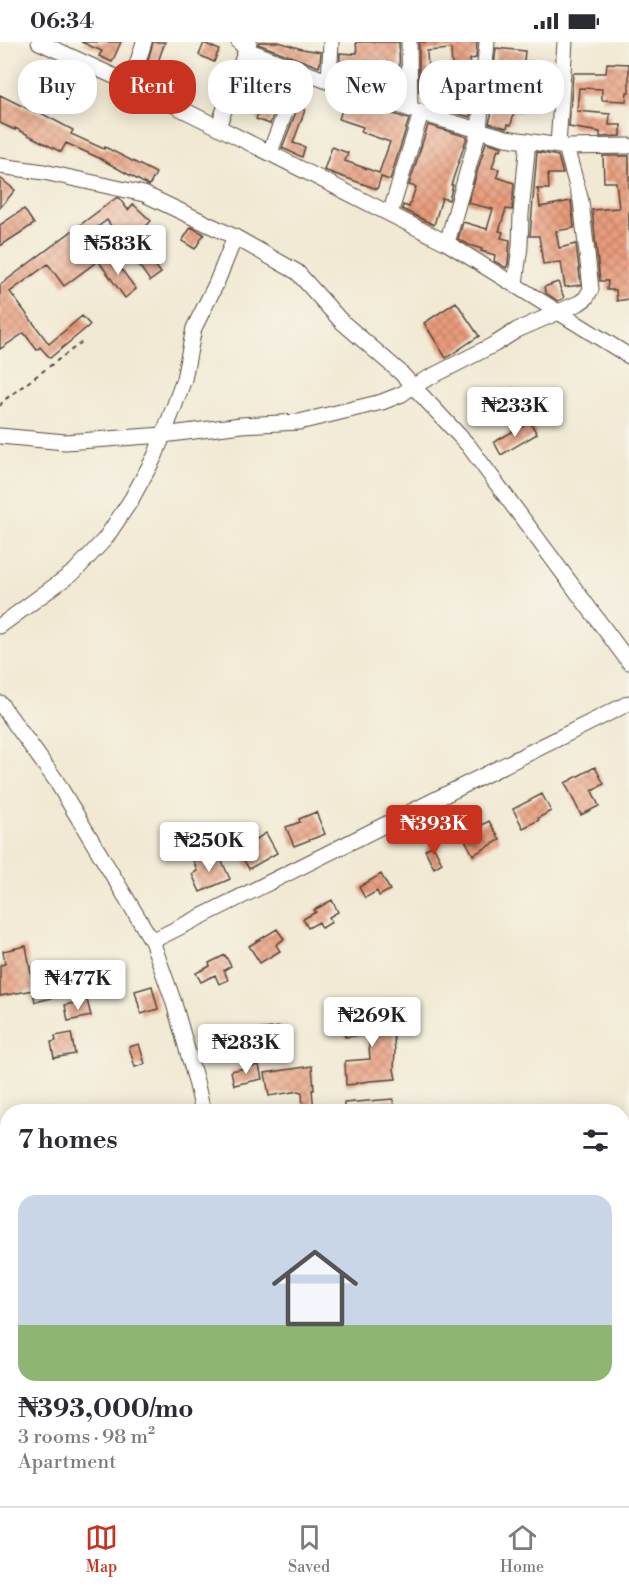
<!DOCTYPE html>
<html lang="en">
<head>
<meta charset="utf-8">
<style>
  :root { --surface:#fff; --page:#f7f7f7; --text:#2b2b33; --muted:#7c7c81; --line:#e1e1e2; --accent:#c8321e }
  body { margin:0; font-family:"Libre Bodoni",serif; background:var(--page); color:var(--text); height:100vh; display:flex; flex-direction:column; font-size:22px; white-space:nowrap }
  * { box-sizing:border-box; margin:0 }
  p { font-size:20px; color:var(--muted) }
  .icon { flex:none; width:33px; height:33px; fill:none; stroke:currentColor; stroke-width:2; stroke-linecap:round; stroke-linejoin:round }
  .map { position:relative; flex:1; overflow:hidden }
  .panel { position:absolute; left:0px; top:1062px; width:630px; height:402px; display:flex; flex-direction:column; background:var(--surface); border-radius:24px 24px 0 0; box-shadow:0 3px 15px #0003 }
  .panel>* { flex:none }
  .banner { position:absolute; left:18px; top:18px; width:594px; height:54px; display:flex; gap:12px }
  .price { position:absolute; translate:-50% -51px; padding:0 14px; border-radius:6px; background:#fff; color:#222; font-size:20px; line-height:39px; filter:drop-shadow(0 2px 3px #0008) }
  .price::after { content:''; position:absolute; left:50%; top:36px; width:18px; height:14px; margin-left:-9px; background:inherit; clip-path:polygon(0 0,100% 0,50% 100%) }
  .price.on { background:var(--accent); color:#fff }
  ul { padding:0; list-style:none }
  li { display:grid; align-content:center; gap:12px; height:318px; padding:0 18px }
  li+li { border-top:2px solid var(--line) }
  li span { display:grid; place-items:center; height:186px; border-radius:18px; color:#555 }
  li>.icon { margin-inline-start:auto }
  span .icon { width:108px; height:108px; fill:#fffc; stroke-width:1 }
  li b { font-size:26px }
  h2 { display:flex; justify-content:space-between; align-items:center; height:72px; padding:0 18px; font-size:26px }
  .chip { padding:0 21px; border-radius:24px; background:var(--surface); box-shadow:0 3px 15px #0003; font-size:21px; line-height:54px }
  .chip.on { background:var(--accent); color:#fff }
  .status { display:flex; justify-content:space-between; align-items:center; height:42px; padding:0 30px; background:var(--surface); direction:ltr }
  .status svg { height:16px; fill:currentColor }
  .tabs { display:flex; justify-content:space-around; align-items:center; height:84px; border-top:2px solid var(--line); background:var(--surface); font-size:16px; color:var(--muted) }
  .tabs a { display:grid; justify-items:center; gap:3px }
  .tabs .on { color:var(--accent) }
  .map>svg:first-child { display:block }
  .building { fill:url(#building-cross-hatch); fill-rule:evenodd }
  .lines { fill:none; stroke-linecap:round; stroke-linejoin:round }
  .minor-casing { stroke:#564739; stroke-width:17 }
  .path { stroke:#564739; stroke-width:2; stroke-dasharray:4.5 4.5; stroke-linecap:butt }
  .minor { stroke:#fff; stroke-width:15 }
</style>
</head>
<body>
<div class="status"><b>06:34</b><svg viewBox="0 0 49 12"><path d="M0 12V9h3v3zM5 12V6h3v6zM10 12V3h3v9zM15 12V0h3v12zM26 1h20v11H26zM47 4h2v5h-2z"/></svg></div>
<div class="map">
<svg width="629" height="1464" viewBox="0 0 629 1464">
  <defs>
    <pattern id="building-cross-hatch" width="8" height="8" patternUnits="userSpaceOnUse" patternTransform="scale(1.5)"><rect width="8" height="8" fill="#e99d7d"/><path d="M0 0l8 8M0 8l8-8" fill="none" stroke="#be8066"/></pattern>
  </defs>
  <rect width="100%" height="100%" fill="#f7f3e8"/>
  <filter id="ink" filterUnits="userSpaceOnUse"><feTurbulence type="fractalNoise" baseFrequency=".0167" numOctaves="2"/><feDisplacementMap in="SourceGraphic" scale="12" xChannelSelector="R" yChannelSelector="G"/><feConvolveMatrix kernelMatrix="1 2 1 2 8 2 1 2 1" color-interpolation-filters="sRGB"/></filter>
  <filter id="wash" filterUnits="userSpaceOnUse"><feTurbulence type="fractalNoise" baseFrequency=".008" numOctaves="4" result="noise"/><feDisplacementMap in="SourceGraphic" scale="24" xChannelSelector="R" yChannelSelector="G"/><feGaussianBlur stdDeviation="1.35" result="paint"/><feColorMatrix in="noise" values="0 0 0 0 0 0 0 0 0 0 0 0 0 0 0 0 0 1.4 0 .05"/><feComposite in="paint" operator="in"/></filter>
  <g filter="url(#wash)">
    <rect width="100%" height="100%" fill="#f1e9d3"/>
    <g id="blocks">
      <path class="building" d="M81,0H121L112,20L99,14L102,9Z
        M153,0H165L154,31L173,36L169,48L143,37Z
        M259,0H278L302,7L321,10L320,21L319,25L258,2Z
        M356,0H399L400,53L371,44L372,39L386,43L387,20L365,19V42L350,37L351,24L340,23V11L353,12V11H357Z
        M419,0H477L476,16L470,17L472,36H474L470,75L439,66L441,46L420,47L419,50ZM451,7L452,27L428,28L427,9Z
        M204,1L219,8L214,20L199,13Z
        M496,6L525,9L524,19L536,20L534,34L510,31L511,27L494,25Z
        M607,21L629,22V50H627L626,59L602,58V47L579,46L577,69L610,72L609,83H621V94L600,95V90L569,85L573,31H606Z
        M260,24L288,34L270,82L256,77L259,70L237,62L241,51L246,53L248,46L251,47Z
        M528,33L548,36L547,48L526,46Z
        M494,46L526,52L522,71L514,70L511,83L508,82L507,86L489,81L493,66H491Z
        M0,53L36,71L37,69L73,88L71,92L104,107L105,105L156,131L149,144L99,116L66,101L61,110L15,86V88L0,81Z
        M346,56L409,77L390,138L381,135L377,147L324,128L332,105L348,111L345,119L379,131L390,100L361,90L363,85L339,77Z
        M298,65L305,68L293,101L305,105L302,115L282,106Z
        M428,83L467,95L451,143H453L449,158L442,156L434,183L402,167L403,163L409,165L416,145L409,143Z
        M486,100L502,105L501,108L498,107L492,126L499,127L497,135L514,141L512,168L506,167L499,189L503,190L501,196L510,198L508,222L506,226L494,219L495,213L481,209L482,207L469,203L458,197L463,180L487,187L493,167L468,161Z
        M537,110L558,114L563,132H548L549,147H536L538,148L540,165L571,159L574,186L556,189L559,206L576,202L581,243L565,245L561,220L543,222L539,194H530Z
        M603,114H629V257L617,259L616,248H607L608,239H600L592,168L619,166L616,140H604Z
        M0,136L15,148L0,166Z
        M116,156H119L128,168L133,162L151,179L135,195L161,231L150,239L107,178L87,193L103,215L64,244L48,222L10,250L49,302L82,274L90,283L50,316L40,305L37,308L24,291L0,307V243Z
        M24,167L34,182L0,204V183Z
        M191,185L204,192L195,207L182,199Z
        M110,212L136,247L125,256L99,220Z
        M558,240L564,256L558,259L546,251L544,245Z
        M456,260L479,294L446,316L424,281Z
        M513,346L523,363L506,372L505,370L483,382L478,373L481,371L479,367L498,358L497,355Z
        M530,380L537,392L501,413L494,400Z
        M595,725L604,742L592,749L599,764L581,773L565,741Z
        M542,752L551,769L538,776L539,778L523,786L513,767Z
        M316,770L325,792L294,804L286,785L300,780L299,777Z
        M489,779L500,798L473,813L463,794Z
        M266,791L277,811L249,827L239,810L254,801L253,799Z
        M433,803L442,821L434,826L425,808Z
        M206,813L208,820L220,815L230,837L200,850L192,832L197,829L193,817Z
        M381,832L390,848L379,854L377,849L365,856L359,845Z
        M332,858L338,870L329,875L332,880L322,886L319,880L308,886L303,877L316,870L314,868Z
        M277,887L284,897L276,903L280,909L260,921L249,904Z
        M26,904L34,948L49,944L52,956L35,960L33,948H34L0,954V923L5,922L3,909Z
        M225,913L231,924L224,928L228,938L219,942L215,933L201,940L196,931L210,924L209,921Z
        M152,944L158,967L141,972L135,949Z
        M87,958L91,974L68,979L65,963Z
        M391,968L395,1009L394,1027L396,1037L370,1039L356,1041V1042L346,1043L345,1019L370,1017L368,992L345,995L343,976L367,973V970Z
        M280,985L281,996L257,999L256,988Z
        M71,991L75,1012L54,1016L51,1000L56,999L55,994Z
        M139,1002L145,1022L135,1025L129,1005Z
        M259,1023L262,1037L234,1043L231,1029Z
        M312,1024L314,1048H312L314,1068L303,1069L302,1050H300L299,1049L269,1054L265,1031Z
        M393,1057L394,1070H344V1061Z"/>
    </g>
  </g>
  <g filter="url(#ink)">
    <use href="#blocks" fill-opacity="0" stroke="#564739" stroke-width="1.5"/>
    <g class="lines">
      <defs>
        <path id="minor" d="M39,0L131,42L218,85L447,201L629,314
          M239,0L247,8L340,44L444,78L506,96L566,105L629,104
          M409,0L410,67
          M329,40L331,0
          M131,42L144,0
          M218,85L249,0
          M558,103L565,0
          M270,110L301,29
          M0,124L44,130L144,152L235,195L297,230L341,279L400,330L468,403L629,620
          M390,172L421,71
          M447,201L479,88L487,0
          M515,242L520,204L521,172L528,99
          M0,394L65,400L163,393L241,383L299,380L382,360L402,352L413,344L495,302L517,288L579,261L586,256L591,247L581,159L566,105
          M0,584L75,529L105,497L131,458L155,414L174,365L184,337L194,286L216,242L235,195
          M0,661L55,737L152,899L173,958L196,1039L203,1070
          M152,899L629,661
          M622,1219L629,1221
          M308,1456L311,1464"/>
      </defs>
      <use href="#minor" class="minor-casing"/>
      <path class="path" d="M0,364L3,359L82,300"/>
      <use href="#minor" class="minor"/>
    </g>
  </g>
</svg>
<b class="price" style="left:118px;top:234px">₦583K</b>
<b class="price" style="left:515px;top:396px">₦233K</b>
<b class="price on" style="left:434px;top:814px">₦393K</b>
<b class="price" style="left:209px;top:831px">₦250K</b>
<b class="price" style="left:78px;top:969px">₦477K</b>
<b class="price" style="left:372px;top:1006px">₦269K</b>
<b class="price" style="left:246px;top:1033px">₦283K</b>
<div class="banner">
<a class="chip">Buy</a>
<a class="chip on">Rent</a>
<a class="chip">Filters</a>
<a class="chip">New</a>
<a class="chip">Apartment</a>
</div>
<section class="panel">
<h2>7 homes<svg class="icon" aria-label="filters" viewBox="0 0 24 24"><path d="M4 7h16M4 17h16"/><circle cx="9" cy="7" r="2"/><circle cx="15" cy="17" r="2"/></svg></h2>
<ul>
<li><span style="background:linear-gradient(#c9d6e8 70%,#8fb573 0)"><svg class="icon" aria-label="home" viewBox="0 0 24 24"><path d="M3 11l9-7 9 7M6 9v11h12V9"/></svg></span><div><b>₦393,000/mo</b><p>3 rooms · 98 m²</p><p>Apartment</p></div></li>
</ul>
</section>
</div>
<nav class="tabs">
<a class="on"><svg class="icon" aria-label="map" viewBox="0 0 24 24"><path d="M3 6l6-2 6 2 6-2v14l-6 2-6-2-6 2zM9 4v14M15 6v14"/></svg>Map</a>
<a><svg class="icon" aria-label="saved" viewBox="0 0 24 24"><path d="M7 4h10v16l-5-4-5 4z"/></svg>Saved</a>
<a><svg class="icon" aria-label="home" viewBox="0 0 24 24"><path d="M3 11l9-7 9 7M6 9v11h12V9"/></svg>Home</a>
</nav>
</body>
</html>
